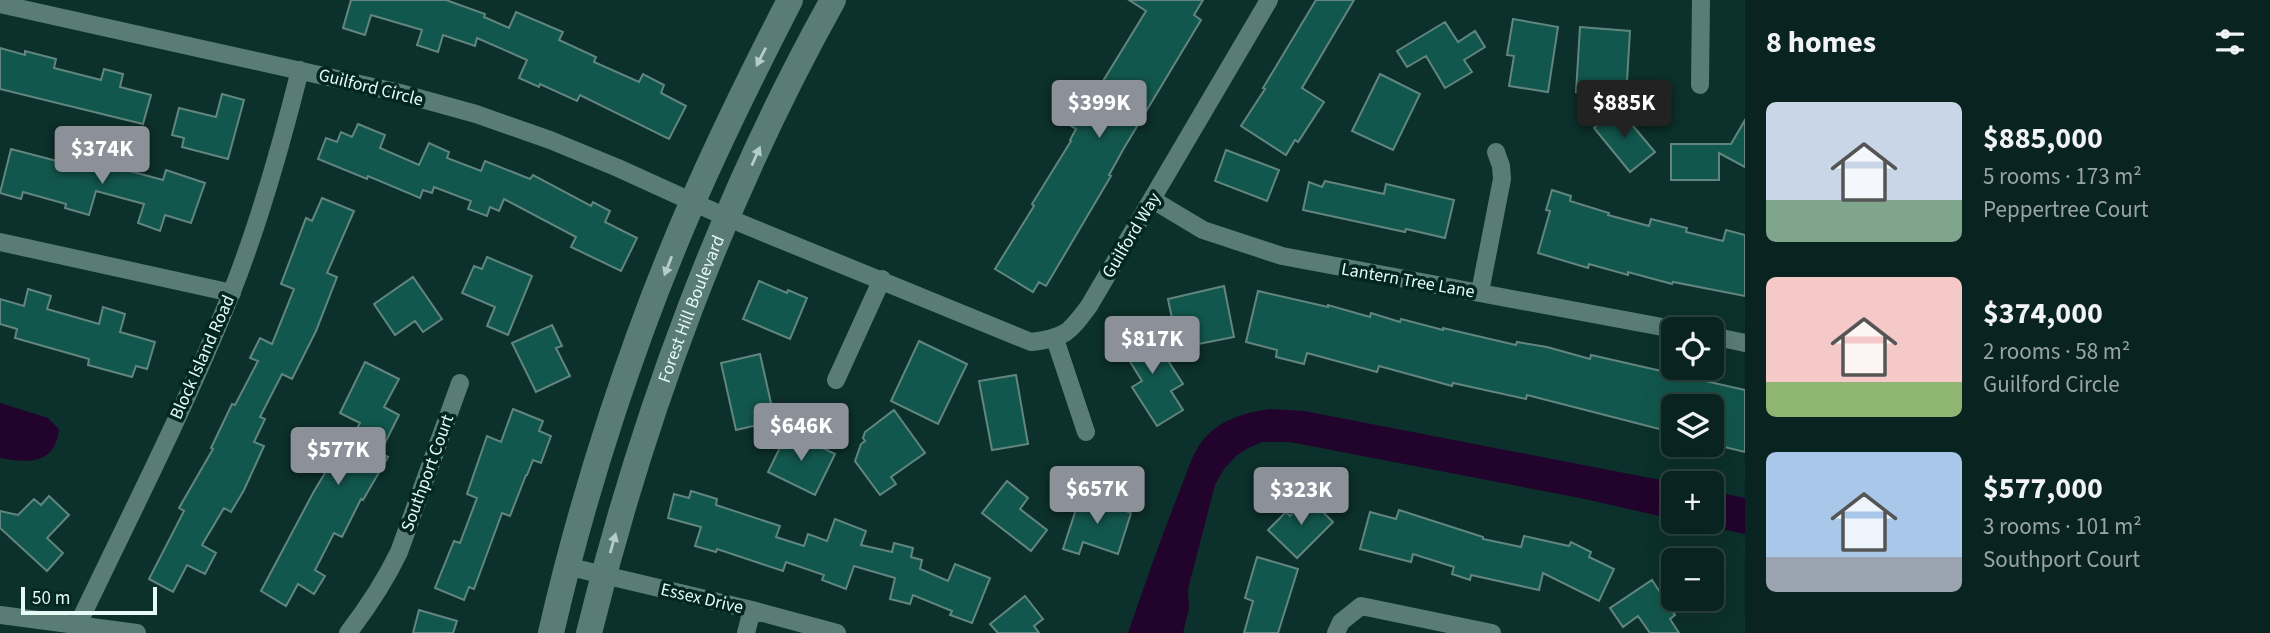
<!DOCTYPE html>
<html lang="en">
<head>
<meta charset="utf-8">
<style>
  :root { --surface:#092420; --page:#122c29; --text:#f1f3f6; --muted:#99a4a5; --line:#29413e; --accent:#8c9099 }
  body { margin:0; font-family:"Source Sans 3",sans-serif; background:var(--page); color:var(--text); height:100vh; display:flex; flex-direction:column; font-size:26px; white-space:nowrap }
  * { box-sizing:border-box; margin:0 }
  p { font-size:23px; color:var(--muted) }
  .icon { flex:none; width:38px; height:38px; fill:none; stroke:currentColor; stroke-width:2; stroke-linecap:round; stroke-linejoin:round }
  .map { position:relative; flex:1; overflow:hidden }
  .side { display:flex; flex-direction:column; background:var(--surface); width:525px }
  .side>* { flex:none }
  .tools { position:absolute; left:1661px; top:317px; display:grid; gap:14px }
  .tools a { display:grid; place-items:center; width:63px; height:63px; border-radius:10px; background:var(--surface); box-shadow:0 7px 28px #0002,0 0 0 2px var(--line); font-size:35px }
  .scale { position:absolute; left:21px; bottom:18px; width:136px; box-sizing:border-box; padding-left:7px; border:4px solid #e6f9f5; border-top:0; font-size:19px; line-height:24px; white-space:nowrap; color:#e6f9f5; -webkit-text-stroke:5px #022621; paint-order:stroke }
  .price { position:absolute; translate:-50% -60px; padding:0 16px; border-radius:7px; background:var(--accent); color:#fff; font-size:23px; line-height:46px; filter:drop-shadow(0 2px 4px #0008) }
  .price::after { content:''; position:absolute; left:50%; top:42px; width:21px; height:16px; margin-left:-10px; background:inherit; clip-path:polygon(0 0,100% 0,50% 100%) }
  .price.current { background:#222; color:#fff }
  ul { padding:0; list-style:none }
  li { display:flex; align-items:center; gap:21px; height:175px; padding:0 21px }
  li span { display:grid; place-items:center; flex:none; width:196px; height:140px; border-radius:10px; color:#555 }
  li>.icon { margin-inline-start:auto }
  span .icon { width:84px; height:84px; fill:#fffc; stroke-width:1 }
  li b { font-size:30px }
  h2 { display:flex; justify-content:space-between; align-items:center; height:84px; padding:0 21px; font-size:30px }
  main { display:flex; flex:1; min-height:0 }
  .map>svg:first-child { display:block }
  .water { fill:#22032c }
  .building { fill:#12574d; stroke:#62867f; stroke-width:2 }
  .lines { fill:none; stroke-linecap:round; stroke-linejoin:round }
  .minor { stroke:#597c76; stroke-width:18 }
  .secondary { stroke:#597c76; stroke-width:26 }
  .oneway { fill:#b5cdc9 }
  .labels { text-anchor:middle; stroke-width:7; stroke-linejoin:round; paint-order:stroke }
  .street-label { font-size:18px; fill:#e6f9f5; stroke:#022621 }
</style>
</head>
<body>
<main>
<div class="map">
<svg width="1745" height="633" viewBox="0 0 1745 633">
  <rect width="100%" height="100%" fill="#0c302b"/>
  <path class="water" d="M0,403L48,418L59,429C55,465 29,463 0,458Z
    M1270,409L1304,411L1676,483H1673V519L1585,499L1290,442H1262L1248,448L1236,456L1224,469L1215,485L1188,589L1189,609L1183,633H1128C1145,585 1161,537 1180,490C1187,473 1192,454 1203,440C1221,419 1244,413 1270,409Z
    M1712,491L1745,498V534L1686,522H1712Z"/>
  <path class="building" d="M351,0H446L485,14L484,17L509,28L516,12L563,32L559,40L596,57L594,62L639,82L643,74L664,85L661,93L686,106L669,139L580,95L577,101L540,84L539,87L519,78L527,60L477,38L475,46L443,35L438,52L417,45L422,30L371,15L365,35L343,28Z
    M1129,0H1203L1194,15L1201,20L1124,148L1109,175L1111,176L1046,286L1039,282L1033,292L995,269L1034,206L1032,204L1071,141L1070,140L1076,129L1071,126L1092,92L1095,94L1146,11Z
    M1316,0H1354L1302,88L1324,102L1298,142L1295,140L1286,155L1241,126L1265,89L1263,88Z
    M1513,19L1558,27L1548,92L1509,86L1514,56L1507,55Z
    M1445,22L1458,42L1475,31L1485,47L1464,60L1472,72L1445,88L1426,56L1407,67L1397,51Z
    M1580,27L1630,31L1627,81H1621L1620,95L1576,92Z
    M0,48L25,55V51L56,59L54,68L101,80L104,69L123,74L120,87L151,95L143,124L0,89Z
    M1380,74L1420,94L1393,150L1352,131Z
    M222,94L244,100L228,159L182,147L184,138L172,135L179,108L216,117Z
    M1618,108L1655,152L1630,172L1594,128Z
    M1745,120V167L1719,153V180H1671V144H1731Z
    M358,124L385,135L380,148L419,165L429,143L449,152L447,158L481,171L485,161L530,179L533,175L591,206L593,202L610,211L605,222L637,238L621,271L571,247L576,237L504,199L499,211L490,207L487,216L468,209L471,201L434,187L432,193L423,190L420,198L368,176L367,179L318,159L326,138L337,142L341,132L352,137Z
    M11,149L76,166L78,160L91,163L94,152L128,162L126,170L163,180L166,170L205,183L191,223L165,215L160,231L138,223L144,204L96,191L89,215L65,208L66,204L23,192L21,199L0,193Z
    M1226,150L1279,170L1267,201L1215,181Z
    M1325,181L1384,194L1386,184L1454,200L1445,238L1406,229L1405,232L1303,210L1309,182L1322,187Z
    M1552,190L1571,196L1570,201L1609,213L1608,215L1649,226L1651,219L1687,228L1686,232L1723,241L1726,230L1745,235V296L1673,282L1672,284L1628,272V275L1589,264L1588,268L1538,253L1550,211L1546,210Z
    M322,198L354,211L327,273L337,277L316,331L292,379L282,374L260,417L265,419L254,442L264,446L244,490L231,512L224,508L202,545L216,553L205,574L187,565L173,592L149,579L184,511L179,508L213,449L211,448L232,404L235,405L258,361L250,358L260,338L272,344L294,289L281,284L306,218L312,221Z
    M487,257L532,276L508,335L487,326L495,307L462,293L474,266L482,269Z
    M413,277L442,319L423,332L415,321L395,335L374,304Z
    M759,281L787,293L788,290L807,298L790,339L743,319Z
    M1224,286L1234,337L1178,348L1168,299Z
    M28,289L51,296L47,309L99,324L103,307L125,314L120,332L155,342L147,369L136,366L132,377L88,365L89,359L15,338L17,329L0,324V299L24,306Z
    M1258,291L1328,307V305L1370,317L1371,313L1400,322L1401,319L1443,330V328L1516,345L1517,342L1547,347L1590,359L1591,355L1745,390V452L1712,444V406H1673L1671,432L1527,395L1526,399L1453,383L1452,386L1379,366L1377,372L1307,353L1304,364L1276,357L1277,350L1246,342Z
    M552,325L562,346L556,348L570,376L536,392L512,343Z
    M1147,328L1183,384L1171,391L1183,410L1157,426L1132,387L1142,381L1116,339L1128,332L1132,337Z
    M919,341L967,364L938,424L891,401Z
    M760,354L775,421L736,430L721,363Z
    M365,362L399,379L384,407L399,415L380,453L388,457L363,500L361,499L342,537L334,533L315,570L325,576L314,594L298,584L286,606L261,591L313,493L335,456L340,459L360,423L340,413Z
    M1016,375L1028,444L992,450L979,381Z
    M513,409L543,421L539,431L551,436L541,463L533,460L527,475H526L510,516L502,513L474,589L469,587L464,600L435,588L454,541L460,543L477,498L467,494L487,436L501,442Z
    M894,410L925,453L891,477L896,484L880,495L855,461L861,444L865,441L863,438L865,432Z
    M788,431L835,454L815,495L768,472Z
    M1007,481L1028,498L1020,509L1047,530L1031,551L982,513Z
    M691,491L717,499L716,505L780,526L776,537L804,546L808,534L827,541L835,519L866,531L861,545L892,552L894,543L913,548L911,557L922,560L920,569L948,581L955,564L990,578L972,623L950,615L952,611L913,595L910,604L890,599L895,578L854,566L846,589L822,580L824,575L786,562L783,571L717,549L716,552L695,546L701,527L668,518L674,494L689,498Z
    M1081,494L1131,513L1118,554L1083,542L1079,554L1063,549Z
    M49,496L69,515L47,538L63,553L47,571L0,528V511L18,515L34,499L41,505Z
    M1308,497L1333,522L1297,558L1268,530L1286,512L1290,516Z
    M1399,510L1483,537V539L1521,547L1524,536L1569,546L1571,542L1591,552L1589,557L1614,569L1599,601L1543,573L1539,590L1471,575L1470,580L1452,574L1454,567L1413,554L1411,562L1360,549L1370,512L1396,519Z
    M1257,557L1298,569L1278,633H1244L1253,601L1245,598Z
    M1652,580L1675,615L1670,619L1679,633H1650L1638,616L1623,627L1610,608Z
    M1025,596L1043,619L1034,626L1039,633H998L990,624Z
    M419,610L457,621L453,633H413Z"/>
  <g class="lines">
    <path class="minor" d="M0,4L400,93L476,114L550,140L618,168L728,218L1031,342C1065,338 1069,333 1089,306L1269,0
      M1700,85L1701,0
      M1153,200L1203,230L1282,256L1673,329
      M0,242L232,293
      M1480,292L1502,179L1501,166L1496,152
      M1712,336L1745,343
      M1055,339L1086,432
      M836,380L882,279
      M566,566L752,610L837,633
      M0,615L137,633
      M74,633C127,521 185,409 231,294C260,221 281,146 300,70
      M348,633C368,607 385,581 399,552L460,383
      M746,633L752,610
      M1336,633L1341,622L1361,606L1492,633"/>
    <g class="secondary">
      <path d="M551,633C584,489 634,336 693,201C723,133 756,66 790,0"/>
      <path id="s1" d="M589,633C642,417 724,195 833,0"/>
    </g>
  </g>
  <defs><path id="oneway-solid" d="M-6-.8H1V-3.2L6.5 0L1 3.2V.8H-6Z" transform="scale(1.75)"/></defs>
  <g class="oneway">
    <use href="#oneway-solid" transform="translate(761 57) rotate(117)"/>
    <use href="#oneway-solid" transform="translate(756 156) rotate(-66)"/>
    <use href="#oneway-solid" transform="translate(668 266) rotate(111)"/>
    <use href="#oneway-solid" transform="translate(613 543) rotate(-74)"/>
  </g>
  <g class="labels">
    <g class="street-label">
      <text transform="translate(371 87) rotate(14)" y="6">Guilford Circle</text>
      <text transform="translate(1131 235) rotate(-59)" y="6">Guilford Way</text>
      <text transform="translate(1408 280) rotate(10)" y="6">Lantern Tree Lane</text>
      <text dy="6" stroke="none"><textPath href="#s1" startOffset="340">Forest Hill Boulevard</textPath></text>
      <text transform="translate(202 357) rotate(-66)" y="6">Block Island Road</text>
      <text transform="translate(427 473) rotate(-70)" y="6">Southport Court</text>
      <text transform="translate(702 598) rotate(13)" y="6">Essex Drive</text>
    </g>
  </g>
</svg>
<div class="tools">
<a><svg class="icon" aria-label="locate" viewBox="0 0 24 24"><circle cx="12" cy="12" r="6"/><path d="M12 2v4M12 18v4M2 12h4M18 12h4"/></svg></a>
<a><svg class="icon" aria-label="layers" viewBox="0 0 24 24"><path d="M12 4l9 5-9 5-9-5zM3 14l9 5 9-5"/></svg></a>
<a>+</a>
<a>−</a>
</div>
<div class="scale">50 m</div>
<b class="price" style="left:1099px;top:140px">$399K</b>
<b class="price current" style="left:1624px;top:140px">$885K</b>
<b class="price" style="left:102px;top:186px">$374K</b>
<b class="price" style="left:1152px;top:376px">$817K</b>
<b class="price" style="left:801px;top:463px">$646K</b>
<b class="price" style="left:338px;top:487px">$577K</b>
<b class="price" style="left:1097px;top:526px">$657K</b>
<b class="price" style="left:1301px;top:527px">$323K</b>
</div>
<section class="side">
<h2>8 homes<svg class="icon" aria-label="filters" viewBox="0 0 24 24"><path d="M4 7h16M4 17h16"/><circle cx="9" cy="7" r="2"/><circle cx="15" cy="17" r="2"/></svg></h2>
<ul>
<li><span style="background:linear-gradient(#c9d6e8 70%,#7fa58c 0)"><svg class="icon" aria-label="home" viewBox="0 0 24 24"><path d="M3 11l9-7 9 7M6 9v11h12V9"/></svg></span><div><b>$885,000</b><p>5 rooms · 173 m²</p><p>Peppertree Court</p></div></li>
<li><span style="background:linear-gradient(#f6c9c9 75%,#8fb573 0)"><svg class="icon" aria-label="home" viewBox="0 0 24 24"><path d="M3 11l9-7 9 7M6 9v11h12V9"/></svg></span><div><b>$374,000</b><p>2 rooms · 58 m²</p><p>Guilford Circle</p></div></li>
<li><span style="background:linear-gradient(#a9c7e8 75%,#9aa5b1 0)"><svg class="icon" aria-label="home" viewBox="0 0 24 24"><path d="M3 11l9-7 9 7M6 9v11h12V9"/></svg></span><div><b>$577,000</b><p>3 rooms · 101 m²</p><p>Southport Court</p></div></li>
</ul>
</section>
</main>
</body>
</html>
